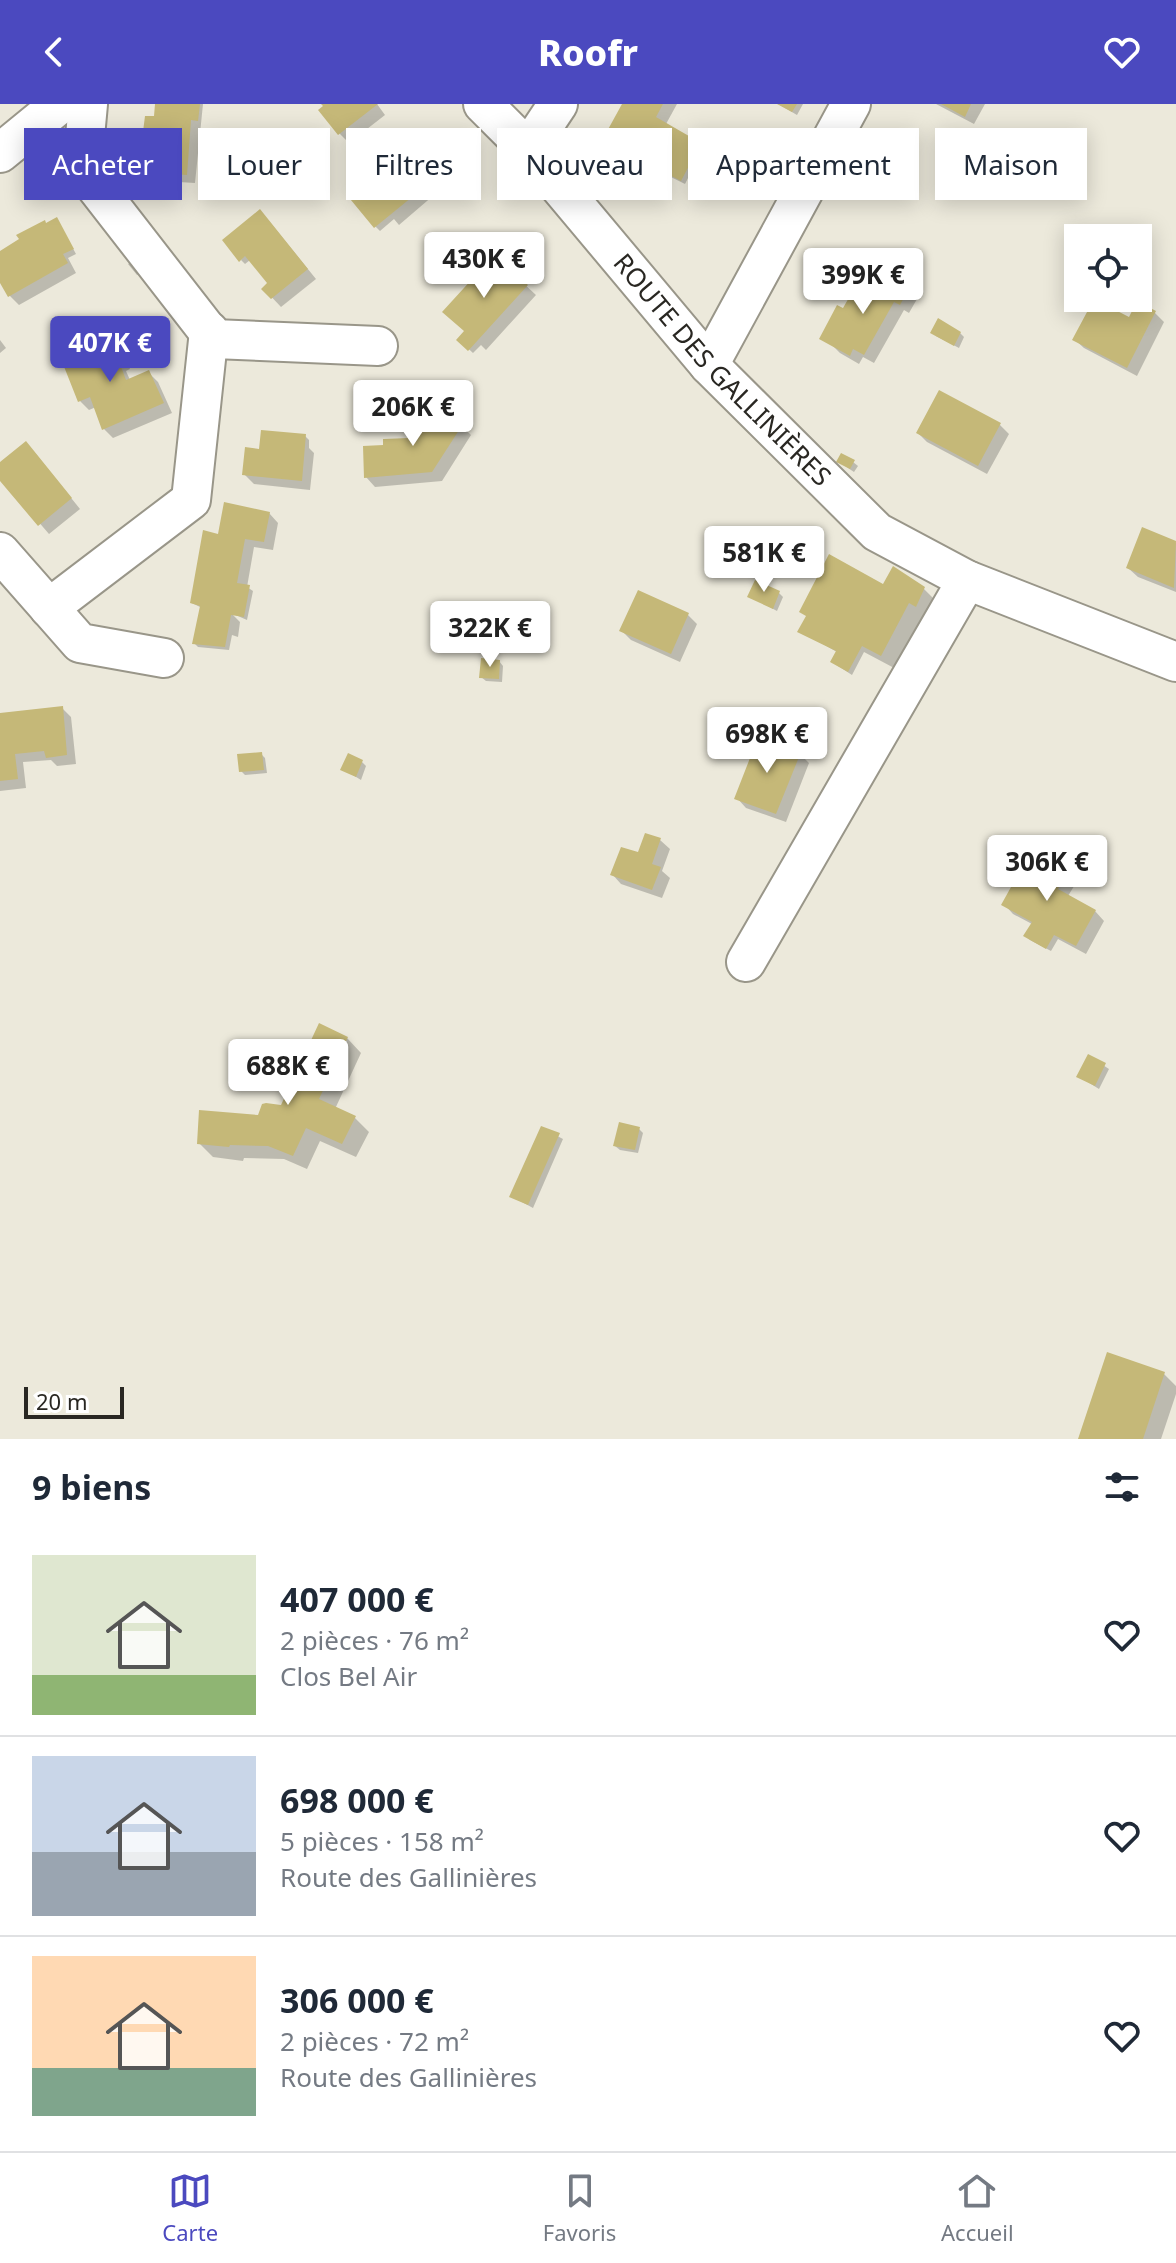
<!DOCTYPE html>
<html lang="fr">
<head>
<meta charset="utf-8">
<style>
  :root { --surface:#fff; --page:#f2f2f3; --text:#1f2937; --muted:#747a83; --line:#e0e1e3; --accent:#4b49bf }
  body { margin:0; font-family:"Noto Sans",sans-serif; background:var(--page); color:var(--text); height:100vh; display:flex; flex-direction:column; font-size:30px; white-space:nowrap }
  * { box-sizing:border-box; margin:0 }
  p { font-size:26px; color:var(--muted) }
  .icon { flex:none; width:44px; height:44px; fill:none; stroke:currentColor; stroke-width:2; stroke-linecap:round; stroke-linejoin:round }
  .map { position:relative; height:1335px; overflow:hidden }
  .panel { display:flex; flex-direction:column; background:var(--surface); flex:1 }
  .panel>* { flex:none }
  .guide { position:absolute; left:24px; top:24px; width:1128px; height:72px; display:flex; gap:16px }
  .tools { position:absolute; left:1064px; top:120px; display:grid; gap:16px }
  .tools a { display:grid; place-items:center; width:88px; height:88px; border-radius:0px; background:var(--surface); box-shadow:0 4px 20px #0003; font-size:40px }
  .scale { position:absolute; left:24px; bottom:20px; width:100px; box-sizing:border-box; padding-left:8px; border:4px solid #292722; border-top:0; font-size:22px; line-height:28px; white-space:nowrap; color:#292722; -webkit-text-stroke:6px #fff; paint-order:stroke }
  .price { position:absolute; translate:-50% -68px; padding:0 18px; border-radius:8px; background:#fff; color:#222; font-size:26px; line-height:52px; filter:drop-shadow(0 2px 4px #0008) }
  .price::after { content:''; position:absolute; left:50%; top:48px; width:24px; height:18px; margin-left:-12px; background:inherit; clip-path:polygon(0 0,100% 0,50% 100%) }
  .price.selected { background:var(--accent); color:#fff }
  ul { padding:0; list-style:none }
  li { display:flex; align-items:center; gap:24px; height:200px; padding:0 32px }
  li+li { border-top:2px solid var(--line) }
  li span { display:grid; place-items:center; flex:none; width:224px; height:160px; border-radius:0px; color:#555 }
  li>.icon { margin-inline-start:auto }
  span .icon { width:96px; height:96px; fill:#fffc; stroke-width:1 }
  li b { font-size:34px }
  h2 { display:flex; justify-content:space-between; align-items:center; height:96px; padding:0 32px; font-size:34px }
  .tag { padding:0 28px; border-radius:0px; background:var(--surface); box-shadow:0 4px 20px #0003; font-size:28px; line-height:72px }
  .tag.selected { background:var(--accent); color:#fff }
  header { display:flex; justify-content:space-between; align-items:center; height:104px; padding:0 32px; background:var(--accent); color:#fff; font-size:36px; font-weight:800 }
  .menu { display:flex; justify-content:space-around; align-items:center; height:112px; border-top:2px solid var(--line); background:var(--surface); font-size:22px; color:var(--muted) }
  .menu a { display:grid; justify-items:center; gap:4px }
  .menu .selected { color:var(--accent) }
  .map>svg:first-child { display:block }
  .shadow { fill:#0003 }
  .building { fill:#c5b878 }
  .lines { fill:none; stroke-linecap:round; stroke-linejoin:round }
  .minor-casing { stroke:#999689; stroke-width:42 }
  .minor { stroke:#fff; stroke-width:38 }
  .labels { text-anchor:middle; stroke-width:7; stroke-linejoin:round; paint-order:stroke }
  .street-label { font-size:26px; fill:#292722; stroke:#fff }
</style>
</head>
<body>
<header><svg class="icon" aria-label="back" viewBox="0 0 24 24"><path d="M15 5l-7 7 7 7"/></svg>Roofr<svg class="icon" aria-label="heart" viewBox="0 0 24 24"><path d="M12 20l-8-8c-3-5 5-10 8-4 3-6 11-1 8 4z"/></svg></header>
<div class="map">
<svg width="1176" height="1335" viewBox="0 0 1176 1335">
  <rect width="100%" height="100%" fill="#ece9db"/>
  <path class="shadow" d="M157,0H203L195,79L162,77L157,72L144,70L140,66L155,14Z
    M324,0H377L385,11L349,39L340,30Z
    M626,0H677L666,20L700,40L709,50L694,77L688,74L685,80L634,55L631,61L612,49L602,40Z
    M778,0H803L797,11Z
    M936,0H985L974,20Z
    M423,46L448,79L399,121L394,115L380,127L370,117Z
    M57,115L76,150L68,154L76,169L19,201L10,192L0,175V149Z
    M269,117L316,175L281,203L264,185L270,180L250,156L245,160L241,156Z
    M495,153L536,191L486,246L481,241L473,249L459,236L466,228Z
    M135,155L144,165L137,171L128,160Z
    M908,186L917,195L909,209L904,206L874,259L863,253L859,260L840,249L831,240L842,206Z
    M1138,200L1155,209L1164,218L1137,272L1084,244L1074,235L1130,216Z
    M960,229L964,233L959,244L936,232Z
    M0,236L6,244L0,249Z
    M112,236L121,245L130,265L126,267L130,276L149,269L158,278L172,309L113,334L104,325L96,303L89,306L80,297Z
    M431,302L462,322L471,331L442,377L375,383L366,373L385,343L410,336Z
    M1000,321L1009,330L987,370L927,338L918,329Z
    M305,332L309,336V344L314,349L310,386L254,380L244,370L258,347Z
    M35,349L80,405L49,430L0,373V360Z
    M839,358H853L858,362L854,368Z
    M269,409L278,419L273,446L254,443L247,483L253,487L247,516L231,509L240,518L238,533L232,531L229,546L198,543L194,539L202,504L192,499L220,432Z
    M1143,426L1176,439V488L1138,473L1128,464Z
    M894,464L924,485L938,499L930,516L923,512L896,565L864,548L852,571L832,558L837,548L800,527L884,482Z
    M779,489L783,493L777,507L749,492Z
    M688,511L697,520L680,558L631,536L622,527Z
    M499,557L503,562L502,578L486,577L481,573Z
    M62,604L71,613L76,660L57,662L51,656L23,658L26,684L0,687V611Z
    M799,649L809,659L786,718L746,704L737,694Z
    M261,650L265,654L267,669L245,671L241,667Z
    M362,658L366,662L361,676L343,665Z
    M646,731L660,736L670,745L662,767L670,774L662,794L621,780L612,770L639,751Z
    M1066,769L1076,779L1068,792L1095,807L1104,817L1086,850L1058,835L1051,847L1030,836L1026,832L1032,820L1013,810L1004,800Z
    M320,922L347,934L361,949L335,1005L355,1014L369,1028L356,1053L320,1037L307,1065L284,1055L244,1054L243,1057L213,1053L199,1039L282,1003Z
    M1089,952L1109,965L1099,985L1078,972Z
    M542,1024L563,1035L533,1104L511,1092Z
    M639,1025L643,1029L638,1049L620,1046L615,1042Z
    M1164,1270L1176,1282V1290L1161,1335H1081Z"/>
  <path class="building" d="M155,0H200L198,17L191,16L187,71L138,67L145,12H154Z
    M321,0H378L338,31L318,6L323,2Z
    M622,0H663L656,13L701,39L681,77L625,48L622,53L600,40Z
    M777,0H797L792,8Z
    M941,0H971L965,13Z
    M414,34L445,74L420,94L417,89L374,124L346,90Z
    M260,105L308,165L271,195L261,185L267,179L245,152L239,158L222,136Z
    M57,113L74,145L63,150L68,159L8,193L0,179V147L19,135L16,131L45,116L46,119Z
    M495,150L528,181L468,247L456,236L464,227L442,208Z
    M883,169L909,184L900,201L894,198L864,251L853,245L850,252L819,235L837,201L843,204L858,178L873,186Z
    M1094,195L1129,213L1137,197L1156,207L1127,264L1072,236Z
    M938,214L961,228L954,242L930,229Z
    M112,234L123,255L119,257L126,276L149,266L164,299L102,326L90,293L78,298L61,255Z
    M939,286L1001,319L978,362L916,329Z
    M431,300L463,320L432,368L364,374L363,342L383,341V335L409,334Z
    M261,326L306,330L302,377L242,371L245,343L259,345Z
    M26,337L72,394L38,422L0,377V358Z
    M841,349L855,356L850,365L836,358Z
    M224,398L270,408L264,438L245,435L237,479L250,481L244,513L231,511L225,543L192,540L200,502L190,499L203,426L218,430Z
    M1142,423L1176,437L1174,484L1126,464Z
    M829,450L883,480L893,462L925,483L916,503L909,499L881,552L862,542L848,568L830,558L836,547L797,528L806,512L799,508Z
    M755,476L780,487L773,505L747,493Z
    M638,486L689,509L671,550L619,527Z
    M481,554L500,556L499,575L479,574Z
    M63,602L67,651L46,654L44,647L15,650L18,675L0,677V609Z
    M759,631L801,648L776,710L734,695Z
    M262,648L264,666L239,668L237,650Z
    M348,649L363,656L356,673L340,666Z
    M645,729L661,734L652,760L661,763L652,786L610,771L621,743L638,748Z
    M1031,747L1068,768L1058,785L1096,806L1076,842L1054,831L1046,845L1023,832L1032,818L1001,801Z
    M319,919L348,933L319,995L356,1012L342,1040L306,1024L293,1052L268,1042L230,1041L229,1043L197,1040L199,1006L258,1011L262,1000L266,999L281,1001Z
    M1088,950L1106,959L1095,982L1076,973Z
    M619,1018L640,1023L635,1046L613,1042Z
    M541,1022L560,1029L528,1101L509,1093Z
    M1107,1248L1165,1268L1143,1335H1078Z"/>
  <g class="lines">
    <defs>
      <g id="minor">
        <path d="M88,0L82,65L214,235L378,242"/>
        <path id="s1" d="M483,0L528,45L709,261L877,428L967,476L1176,558"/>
        <path d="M528,45L558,0"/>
        <path d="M0,49L60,0"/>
        <path d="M709,261L851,0"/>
        <path d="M0,448L80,539L164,554"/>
        <path d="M49,504L191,396L209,227"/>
        <path d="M746,858L967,476"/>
      </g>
    </defs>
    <use href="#minor" class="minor-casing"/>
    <use href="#minor" class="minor"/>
  </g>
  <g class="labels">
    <g class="street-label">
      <text dy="9" stroke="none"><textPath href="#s1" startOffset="358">ROUTE DES GALLINIÈRES</textPath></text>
    </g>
  </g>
</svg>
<div class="tools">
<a><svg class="icon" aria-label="locate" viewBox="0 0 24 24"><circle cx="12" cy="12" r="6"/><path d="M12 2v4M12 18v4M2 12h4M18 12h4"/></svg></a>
</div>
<div class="scale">20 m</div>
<b class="price" style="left:484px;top:196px">430K €</b>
<b class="price" style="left:863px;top:212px">399K €</b>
<b class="price selected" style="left:110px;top:280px">407K €</b>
<b class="price" style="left:413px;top:344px">206K €</b>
<b class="price" style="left:764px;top:490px">581K €</b>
<b class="price" style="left:490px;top:565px">322K €</b>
<b class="price" style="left:767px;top:671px">698K €</b>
<b class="price" style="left:1047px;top:799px">306K €</b>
<b class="price" style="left:288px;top:1003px">688K €</b>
<div class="guide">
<a class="tag selected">Acheter</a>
<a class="tag">Louer</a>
<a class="tag">Filtres</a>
<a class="tag">Nouveau</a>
<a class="tag">Appartement</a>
<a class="tag">Maison</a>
</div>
</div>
<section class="panel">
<h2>9 biens<svg class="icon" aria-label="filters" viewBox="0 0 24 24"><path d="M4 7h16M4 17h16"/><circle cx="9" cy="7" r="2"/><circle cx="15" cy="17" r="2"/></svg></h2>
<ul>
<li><span style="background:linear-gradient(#dfe7d0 75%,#8fb573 0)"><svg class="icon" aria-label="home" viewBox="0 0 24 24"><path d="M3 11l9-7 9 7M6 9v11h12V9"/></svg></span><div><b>407 000 €</b><p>2 pièces · 76 m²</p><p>Clos Bel Air</p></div><svg class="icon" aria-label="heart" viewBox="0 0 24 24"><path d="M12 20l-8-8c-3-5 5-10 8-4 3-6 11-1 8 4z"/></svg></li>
<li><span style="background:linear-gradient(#c9d6e8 60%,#9aa5b1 0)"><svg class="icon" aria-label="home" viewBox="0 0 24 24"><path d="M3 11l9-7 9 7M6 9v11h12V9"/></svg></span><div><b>698 000 €</b><p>5 pièces · 158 m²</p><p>Route des Gallinières</p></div><svg class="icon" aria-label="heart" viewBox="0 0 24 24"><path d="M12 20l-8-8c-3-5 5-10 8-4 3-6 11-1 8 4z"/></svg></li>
<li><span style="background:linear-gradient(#ffd9b3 70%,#7fa58c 0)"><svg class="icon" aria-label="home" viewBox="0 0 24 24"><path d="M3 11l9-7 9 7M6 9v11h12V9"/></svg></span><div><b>306 000 €</b><p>2 pièces · 72 m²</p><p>Route des Gallinières</p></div><svg class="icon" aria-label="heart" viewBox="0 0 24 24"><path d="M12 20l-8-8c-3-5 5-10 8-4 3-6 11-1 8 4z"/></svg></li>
</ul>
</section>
<nav class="menu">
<a class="selected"><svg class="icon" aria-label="map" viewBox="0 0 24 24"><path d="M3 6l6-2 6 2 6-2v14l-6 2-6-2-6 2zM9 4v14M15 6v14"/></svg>Carte</a>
<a><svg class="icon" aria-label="saved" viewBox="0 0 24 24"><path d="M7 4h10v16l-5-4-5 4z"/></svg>Favoris</a>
<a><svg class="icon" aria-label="home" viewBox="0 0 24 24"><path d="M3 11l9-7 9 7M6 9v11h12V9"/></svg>Accueil</a>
</nav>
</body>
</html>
